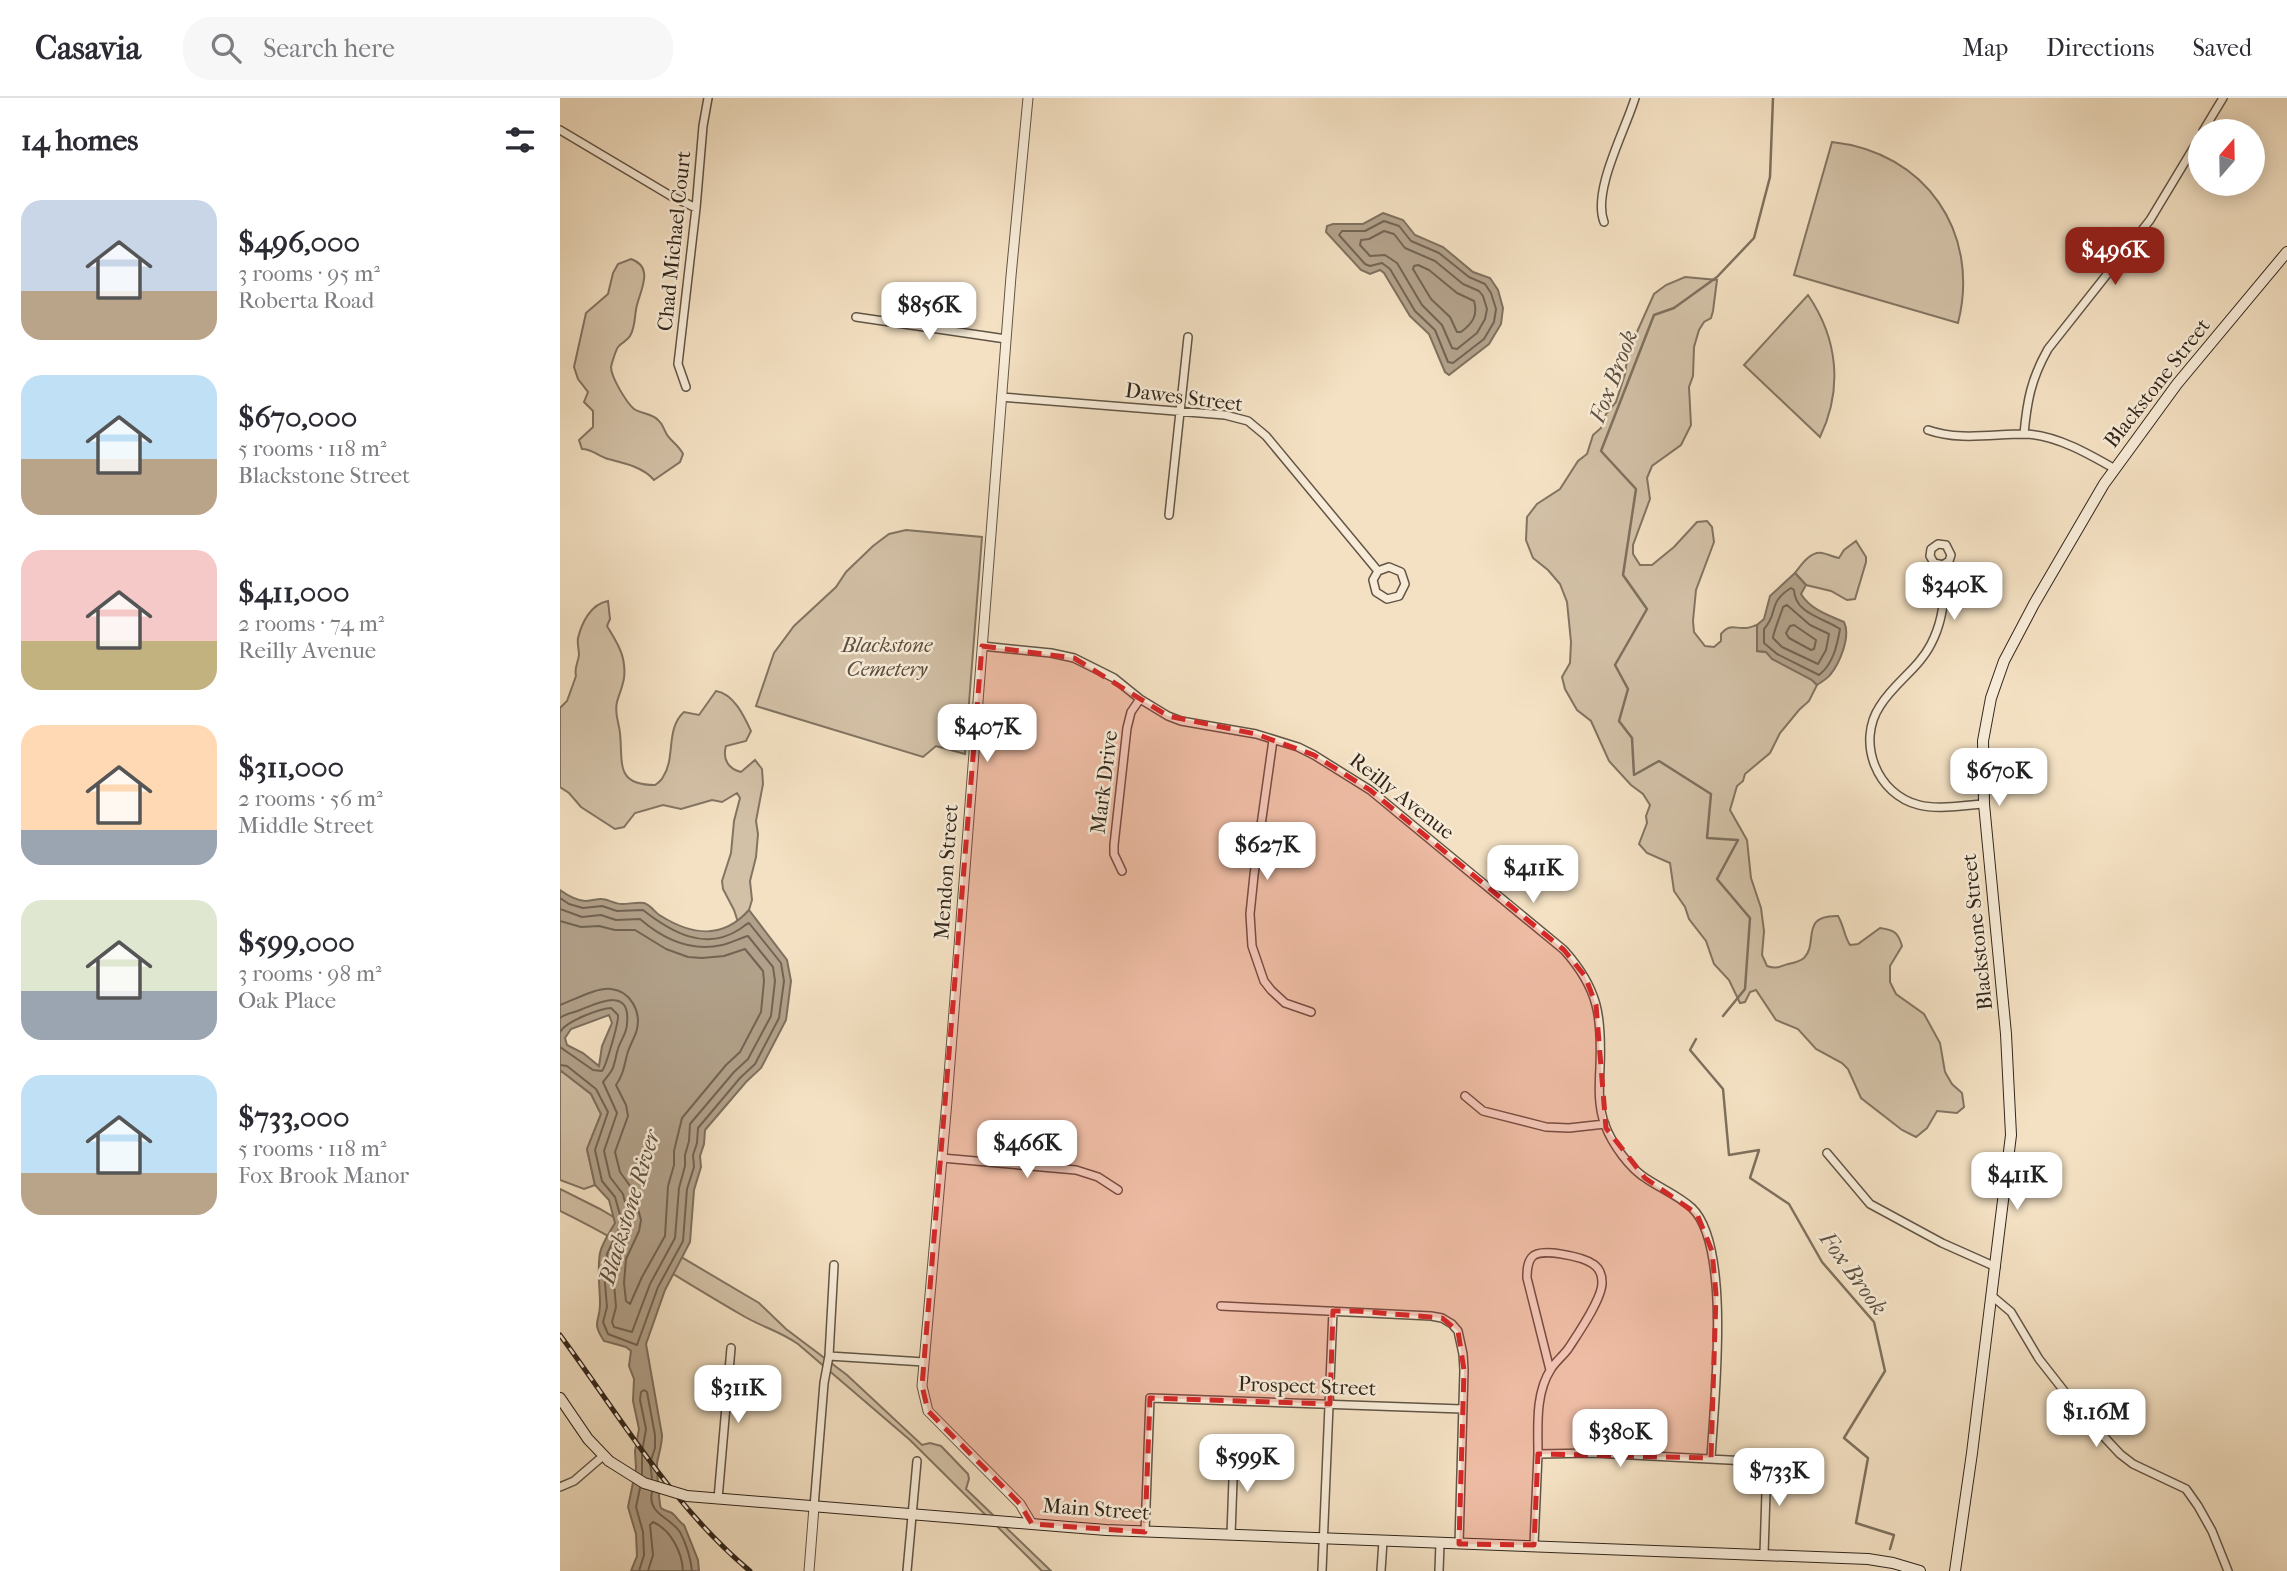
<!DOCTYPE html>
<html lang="en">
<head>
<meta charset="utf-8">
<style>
  :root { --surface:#fff; --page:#f7f7f7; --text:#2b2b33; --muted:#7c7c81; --line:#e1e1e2; --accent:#8f2418 }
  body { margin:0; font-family:"IM FELL French Canon",serif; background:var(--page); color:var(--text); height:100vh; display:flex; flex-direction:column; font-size:26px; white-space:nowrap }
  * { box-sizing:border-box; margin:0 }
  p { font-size:23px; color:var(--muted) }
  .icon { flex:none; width:38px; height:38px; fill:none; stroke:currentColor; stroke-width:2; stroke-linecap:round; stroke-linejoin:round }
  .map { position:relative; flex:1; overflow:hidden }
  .side { display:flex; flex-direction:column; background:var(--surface); width:560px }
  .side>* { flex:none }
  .needle { width:46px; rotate:20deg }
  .buttons { position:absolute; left:1628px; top:21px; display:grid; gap:14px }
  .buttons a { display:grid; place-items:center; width:77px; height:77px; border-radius:50%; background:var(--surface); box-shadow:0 4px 18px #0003; font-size:35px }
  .price { position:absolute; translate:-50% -60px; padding:0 16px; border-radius:14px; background:#fff; color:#222; font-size:23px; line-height:46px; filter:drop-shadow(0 2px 4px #0008) }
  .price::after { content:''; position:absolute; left:50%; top:42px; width:21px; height:16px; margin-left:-10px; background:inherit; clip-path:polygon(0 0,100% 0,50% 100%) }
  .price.on { background:var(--accent); color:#fff }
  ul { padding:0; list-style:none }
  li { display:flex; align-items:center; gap:21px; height:175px; padding:0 21px }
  li span { display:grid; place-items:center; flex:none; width:196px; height:140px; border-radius:21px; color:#555 }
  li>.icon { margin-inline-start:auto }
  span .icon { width:84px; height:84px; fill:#fffc; stroke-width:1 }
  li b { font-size:30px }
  h2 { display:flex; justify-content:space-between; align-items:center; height:84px; padding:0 21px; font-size:30px }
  header { display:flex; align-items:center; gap:42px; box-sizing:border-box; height:98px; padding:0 35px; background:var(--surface); border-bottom:2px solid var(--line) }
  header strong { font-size:33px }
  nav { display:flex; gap:38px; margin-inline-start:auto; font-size:24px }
  .search { width:490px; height:63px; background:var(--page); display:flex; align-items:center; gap:18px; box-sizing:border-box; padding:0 24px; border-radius:28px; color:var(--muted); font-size:26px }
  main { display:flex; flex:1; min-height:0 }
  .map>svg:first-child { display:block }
  .green { fill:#d3c1a7; stroke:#827462; stroke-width:2 }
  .water { fill:#b2a18a; stroke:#7e705e; stroke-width:2; fill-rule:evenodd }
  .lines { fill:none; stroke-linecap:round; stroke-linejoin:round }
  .shore { stroke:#726453; stroke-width:2 }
  .stream { stroke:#7e705e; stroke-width:2.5 }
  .minor-casing { stroke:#625546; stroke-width:10 }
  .tertiary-casing { stroke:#625546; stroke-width:11 }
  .secondary-casing { stroke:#31261c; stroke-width:12 }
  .minor { stroke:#f8ecd8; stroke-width:7 }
  .tertiary { stroke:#f8ecd8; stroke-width:9 }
  .secondary { stroke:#f8ecd8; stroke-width:10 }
  .rail-casing { stroke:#31261c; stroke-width:5 }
  .rail { stroke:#f8ecd8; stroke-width:2.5; stroke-dasharray:8; stroke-linecap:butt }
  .secondary-bridge-casing { stroke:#31261c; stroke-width:12; stroke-linecap:butt }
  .secondary-bridge { stroke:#f8ecd8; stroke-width:10 }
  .marked { fill:#d62828; fill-opacity:0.2; stroke:#d62828; stroke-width:5; stroke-dasharray:14 9; stroke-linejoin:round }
  .labels { text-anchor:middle; stroke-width:5; stroke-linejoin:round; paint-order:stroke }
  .street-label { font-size:21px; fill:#31261c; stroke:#f8ecd8 }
  .park-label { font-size:21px; font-style:italic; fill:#5a4d3f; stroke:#f8ecd8 }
  .water-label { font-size:23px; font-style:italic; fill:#5e5142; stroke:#f8ecd8 }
</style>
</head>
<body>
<header>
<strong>Casavia</strong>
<div class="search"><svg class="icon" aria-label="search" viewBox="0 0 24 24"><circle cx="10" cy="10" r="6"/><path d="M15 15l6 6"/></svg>Search here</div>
<nav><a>Map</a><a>Directions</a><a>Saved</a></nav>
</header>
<main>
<section class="side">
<h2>14 homes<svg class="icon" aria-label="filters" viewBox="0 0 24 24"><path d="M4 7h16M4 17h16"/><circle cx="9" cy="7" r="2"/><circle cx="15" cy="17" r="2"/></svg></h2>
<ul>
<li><span style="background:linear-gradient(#c9d6e8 65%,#b9a48a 0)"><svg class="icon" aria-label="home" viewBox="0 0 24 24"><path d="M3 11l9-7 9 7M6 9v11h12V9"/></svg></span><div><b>$496,000</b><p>3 rooms · 95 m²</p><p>Roberta Road</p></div></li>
<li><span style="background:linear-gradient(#bfe0f5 60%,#b9a48a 0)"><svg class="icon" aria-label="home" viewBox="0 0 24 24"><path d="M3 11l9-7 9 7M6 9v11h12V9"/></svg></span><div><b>$670,000</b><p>5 rooms · 118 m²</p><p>Blackstone Street</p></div></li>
<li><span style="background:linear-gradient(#f6c9c9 65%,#c2b280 0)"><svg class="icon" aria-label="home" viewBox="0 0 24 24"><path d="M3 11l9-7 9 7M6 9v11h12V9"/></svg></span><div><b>$411,000</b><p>2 rooms · 74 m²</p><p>Reilly Avenue</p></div></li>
<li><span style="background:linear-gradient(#ffd9b3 75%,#9aa5b1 0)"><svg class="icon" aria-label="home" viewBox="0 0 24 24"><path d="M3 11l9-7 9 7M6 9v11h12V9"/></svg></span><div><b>$311,000</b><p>2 rooms · 56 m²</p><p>Middle Street</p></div></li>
<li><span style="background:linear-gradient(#dfe7d0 65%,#9aa5b1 0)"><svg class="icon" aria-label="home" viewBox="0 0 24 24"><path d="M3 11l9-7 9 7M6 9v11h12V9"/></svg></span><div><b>$599,000</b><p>3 rooms · 98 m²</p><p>Oak Place</p></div></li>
<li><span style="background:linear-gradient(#bfe0f5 70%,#b9a48a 0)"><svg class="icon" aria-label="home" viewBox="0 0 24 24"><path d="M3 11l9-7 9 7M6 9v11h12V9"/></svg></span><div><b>$733,000</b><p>5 rooms · 118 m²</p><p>Fox Brook Manor</p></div></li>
</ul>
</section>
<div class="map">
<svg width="1727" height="1473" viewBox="0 0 1727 1473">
  <rect width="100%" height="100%" fill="#f4e1c3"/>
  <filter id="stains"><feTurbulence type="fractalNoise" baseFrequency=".00286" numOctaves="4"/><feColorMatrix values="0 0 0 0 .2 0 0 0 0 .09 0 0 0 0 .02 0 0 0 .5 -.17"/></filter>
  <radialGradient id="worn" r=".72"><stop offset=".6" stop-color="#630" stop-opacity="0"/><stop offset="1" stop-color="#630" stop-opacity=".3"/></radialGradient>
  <path class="green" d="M1272,44C1365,54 1421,134 1398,225L1234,177Z
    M71,161C94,169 81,191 77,207C74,218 76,228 70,238C67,243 62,244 58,249C56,252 52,264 51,269C51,279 66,304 74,311C81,316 92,315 98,322C103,326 103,330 106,335C110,343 118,346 123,356L120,364L94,382C83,369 64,365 48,361C38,358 32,351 22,351L19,342L33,329V313L24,304L28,294L18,281L14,269L26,215L48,196L53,175L58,166Z
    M1125,179L1157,182L1153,213L1151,220L1144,224L1139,232L1134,249L1133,278L1129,289L1131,327L1121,347L1092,368L1087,380L1090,401L1073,447V456L1080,467H1092L1114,449L1137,424L1147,423L1152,429L1154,444L1136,492L1133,523L1134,534L1145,548L1154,549L1161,543V536C1170,525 1174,531 1186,530C1190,530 1193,528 1197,527V553L1206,554L1252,582L1257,587L1249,603L1239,612L1220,635L1210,655L1185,676L1183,683L1177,688L1170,712L1187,742L1191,780L1201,810L1204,833L1202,857L1207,868C1215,871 1220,869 1228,866C1234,865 1240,863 1244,860C1259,845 1239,817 1278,818C1284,828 1284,838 1290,847L1298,846L1320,830C1334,832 1338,834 1342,848L1330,868V884L1336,896L1364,916L1380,945L1385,974L1392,986L1402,995L1404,1009L1397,1015L1377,1013L1367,1030L1356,1039L1342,1032L1301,1000L1288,971L1282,965L1256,951L1238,931L1216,922L1196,892L1190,894L1185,904L1180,905L1169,882L1154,866L1146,843L1129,821L1125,809L1114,793L1110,765L1087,755L1079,746L1087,725L1086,718L1090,707L1083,696L1071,687L1049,663L1031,623L1017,612L1005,591L1002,579L1010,565L1011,544L1007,504L1000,486L988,472L973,460L966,442L967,419L977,406L1000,391L1018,363L1027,356L1033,337L1041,330L1046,316L1056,304L1065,276L1068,254L1094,196L1106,187Z
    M1248,197C1278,241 1283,291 1260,339L1184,267Z
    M346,432L422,439L405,656L376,648L363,659L196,608L214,555L234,528L276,489L286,474L313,448L329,436Z
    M1296,443L1306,459V464L1295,501L1287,502L1271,493L1246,487L1235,475C1241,467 1250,453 1262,455C1268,456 1273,459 1279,460L1284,452Z
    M48,503L50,521L47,528C54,540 63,553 64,567C66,582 61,590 57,604C54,616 59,624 60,635C63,665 55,687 95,687C98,685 101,683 103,679C116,660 105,631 124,614L139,617L156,593C174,596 184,618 191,633L186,643L166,648C162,662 169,671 181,674L195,662L202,671L203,686L196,723L198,736L196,759L190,783L192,802L189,812L178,824L174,812L163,791L162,783L171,755L174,723L180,700L177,695L162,704L152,702L121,711L103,707L75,715L64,729L55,731L21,709L9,695L0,689V610L7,603L16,578C14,570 18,565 19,557C19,551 17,546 18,540C22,524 31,506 48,503Z
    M0,972L31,996L41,1016L27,1051L35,1087L24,1091L0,1082Z
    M0,1091L40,1111L199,1205L226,1231L287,1277L362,1347L370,1345L381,1348L408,1376L409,1381L406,1391L491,1473H482L350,1342L238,1246C220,1233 199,1228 180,1216C120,1181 62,1143 0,1113Z"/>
  <path class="water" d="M823,115L843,122L855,137L883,149L913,174L930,180L938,192L943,210L941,226L929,246L889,277L885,274L869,236L850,218L824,175L820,172L810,176L801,172L766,134L767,128L773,126H803Z
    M1235,475L1246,487L1241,496C1251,512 1268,517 1284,524C1291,538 1280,565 1270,577C1267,581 1261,584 1257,587L1252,582L1212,561L1206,554L1197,553V527L1204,521L1210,498Z
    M0,792C7,797 15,802 25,803C30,803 36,801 41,801C48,801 54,806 62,806C69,806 77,804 84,805C91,807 95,815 101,818C133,838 163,841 189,812L227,862L231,883L226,922L201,970L186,984L145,1032L144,1046L140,1058L141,1069L134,1092L130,1144L105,1192L86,1246L102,1337C102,1347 99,1355 97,1365C97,1371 99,1407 101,1410C103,1412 110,1414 112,1415C117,1419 118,1423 124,1427L138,1462L139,1473H71L77,1458L76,1436L68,1409L76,1370L75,1353L79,1331L73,1303L74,1281L69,1268L71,1253L66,1249L44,1243C31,1223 40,1225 40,1206C40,1189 37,1172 40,1155C42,1145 50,1134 55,1125L49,1102L35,1087L27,1051L41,1016L31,996L0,972ZM49,917L52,925L42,948L39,968L23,955L7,947L5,940L11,931Z"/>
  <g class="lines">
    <path class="shore" d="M824,123L839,128L851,143L879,155L909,179L925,186L931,195L936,211L934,224L924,241L893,265L888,264L875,232L855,213L830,171L822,165L810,168L805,166L779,137L782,133H805Z
      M824,133L834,136L845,150L875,163L903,186L919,193L923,198L927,211L925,221L917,235L897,251L892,250L882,227L862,207L837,165L825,157L810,158L800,147L801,142L809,141Z
      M858,167L869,172L897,195L914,203C918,217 913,225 901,234H897L890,219L871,201L853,171L854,168Z
      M1231,490L1234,492C1235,516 1264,520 1280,531C1277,548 1273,566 1259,577L1217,556L1204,545V531C1219,515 1207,505 1231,490Z
      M1227,507L1250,527L1269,536L1266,552L1258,566L1222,549L1213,540C1213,535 1221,516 1223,509Z
      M1234,527L1256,542L1254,551L1251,552L1229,540L1226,535L1230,528Z
      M0,800L9,806L23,810L42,808L57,813L83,812C111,834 145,854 180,831C183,829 186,826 189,825L221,865L224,883L219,920L195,966L180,980L138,1030L137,1045L133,1057L134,1069L127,1091L123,1143L98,1189L77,1247L48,1236L43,1224L47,1209L45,1185L47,1156L62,1124L55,1099L42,1083L35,1052L48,1014L36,991L7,968L0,967
      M0,811L22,819L41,817L56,822L80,821C103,841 131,854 162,847C171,845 180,840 188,838L213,869L215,883L211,918L188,961L174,974L130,1026L129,1043L125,1057V1068L119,1090L115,1140L90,1186L72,1234L54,1229L52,1224L56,1209L54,1185L56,1158L70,1125L63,1096L50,1079L44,1053L57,1015L43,984C57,967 52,971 58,951C60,943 67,935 67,926C71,888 38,905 20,912C13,915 6,915 0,920
      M0,823L21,829L39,828L55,832H75L106,851L128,859L142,860L164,858L185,851L203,873L204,883L201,914L180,954L166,967L122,1020L114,1053V1067L108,1088L105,1138L82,1179L70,1206L66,1203L64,1185L66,1161L79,1133L81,1122L73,1092L60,1074L55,1054L68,1018L66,1007L56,987C63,977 64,969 67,957C69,948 75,940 77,931C81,914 71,893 51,891C37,889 14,902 0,907
      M0,934C6,923 39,911 51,910L58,917C59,924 46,968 42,973L33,972L0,949
      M82,1376V1354L86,1331L80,1302L81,1294L84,1292L87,1294L95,1337V1350L90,1365L92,1380
      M92,1394C87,1416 110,1419 120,1434C126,1445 131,1461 132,1473
      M79,1473L84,1457L83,1434L76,1409L80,1390
      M88,1473L93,1457L90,1427L93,1424C111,1432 122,1454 123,1473"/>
    <path class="stream" d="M1163,918L1185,891L1190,820L1157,781L1178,742L1147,740L1151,696L1099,663L1074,677L1072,640L1059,623L1068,591L1055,567L1087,511L1063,477L1076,391L1041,353L1094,217L1114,210L1157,179L1194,140L1210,79L1213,0
      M1136,941L1130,952L1163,991L1169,1057L1199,1052L1190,1080L1229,1106L1262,1164L1314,1224L1325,1273L1284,1340L1308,1360L1296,1425L1334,1437L1330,1451"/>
    <defs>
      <path id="minor" d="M0,32L111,98L136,110
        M1643,33L1663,0
        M1044,124C1032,93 1065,33 1075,0
        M296,219L446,241
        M126,289L118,266L136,110L143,28L148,0
        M441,299L665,317L688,323L706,338L818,473L829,469L841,474L845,486L839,498L827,501L816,494L813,482L818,473
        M1368,332C1399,343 1433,336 1465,336C1496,337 1529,356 1555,371
        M1464,336C1467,303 1471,281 1488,251L1590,122L1640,39
        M609,417L628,239
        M1383,467L1374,465L1370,458L1371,451L1378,446L1386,447L1391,457L1389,463L1383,467C1386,493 1384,521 1371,546C1359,570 1334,585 1320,608C1296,644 1317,697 1359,707C1379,712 1403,707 1424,706
        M422,548L491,555L514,560L554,580L580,601L608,618L621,623L696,636L738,649L754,657L810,692L1004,852C1039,891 1042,919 1040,969C1039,989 1038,1009 1045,1027C1052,1046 1070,1071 1087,1081C1102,1091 1119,1098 1132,1110C1172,1148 1154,1306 1151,1360
        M713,642L694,777L690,816L692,848L704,883L711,892L725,905L751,914
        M562,773L554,756V747L567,630L571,614L580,601
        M905,998L923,1013L986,1029L1009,1030L1045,1026
        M1267,1055L1310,1106L1382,1145L1436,1169
        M382,1060L516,1072L538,1079L558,1092
        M1432,1198L1451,1214L1479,1261L1519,1312L1560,1356L1573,1366L1626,1391L1638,1408L1652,1433L1668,1473
        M661,1208L871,1218L882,1220L892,1226L898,1233L903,1256L904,1272L899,1446
        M269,1258L364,1264
        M978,1356C978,1329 975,1295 991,1271C995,1264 1003,1258 1008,1251C1017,1237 1043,1200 1042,1184C1042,1177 1039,1170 1033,1166C1023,1159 980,1149 972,1159C967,1165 967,1173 967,1180L990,1272
        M0,1389L14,1383L43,1358
        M158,1401L171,1250
        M254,1409L264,1285L269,1258L274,1167
        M585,1434L590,1300L902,1311
        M671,1437L674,1354
        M974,1447L978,1356L1034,1355L1207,1364L1204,1456
        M347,1473L357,1363
        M762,1473L773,1213
        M821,1473L823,1443
        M879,1473L880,1445"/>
      <path id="tertiary" d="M468,0L451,178L387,1003L362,1288L368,1313L460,1406L472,1426
        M249,1473L254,1409"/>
      <path id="secondary" d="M0,1300L28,1341L49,1363
        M127,1398L546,1432L1308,1461L1333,1465L1360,1473
        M1395,1473L1412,1355L1451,1037L1446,936L1424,706L1423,643L1431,600L1444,563L1474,506L1544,386L1617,286L1727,154"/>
    </defs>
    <use href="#minor" class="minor-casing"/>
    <use href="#tertiary" class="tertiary-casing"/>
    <use href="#secondary" class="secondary-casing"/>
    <use href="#minor" class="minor"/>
    <use href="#tertiary" class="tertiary"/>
    <use href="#secondary" class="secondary"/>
    <defs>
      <path id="rail" d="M0,1237C60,1318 112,1408 190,1473"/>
    </defs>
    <use href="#rail" class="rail-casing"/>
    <use href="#rail" class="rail"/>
    <defs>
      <path id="secondary-bridge" d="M49,1363L84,1385L127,1398"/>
    </defs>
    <use href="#secondary-bridge" class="secondary-bridge-casing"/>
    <use href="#secondary-bridge" class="secondary-bridge"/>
  </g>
  <path class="marked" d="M422,548L514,560L608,618L696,636L754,657L810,692L1004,852L1025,878L1036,907L1046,1030L1085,1080L1137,1116L1152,1153L1156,1196L1151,1360L978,1356L974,1447L899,1446L904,1272L898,1233L882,1220L796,1213H773L770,1306L590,1300L585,1434L472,1426L460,1406L368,1313L362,1288Z"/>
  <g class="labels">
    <g class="street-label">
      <text transform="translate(114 143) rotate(-84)" y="7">Chad Michael Court</text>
      <text transform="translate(1597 285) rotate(-52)" y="7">Blackstone Street</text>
      <text transform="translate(624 299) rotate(7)" y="7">Dawes Street</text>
      <text transform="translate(544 684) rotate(-83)" y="7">Mark Drive</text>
      <text transform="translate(842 698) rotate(38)" y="7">Reilly Avenue</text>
      <text transform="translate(386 774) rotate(-86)" y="7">Mendon Street</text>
      <text transform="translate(1417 834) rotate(-96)" y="7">Blackstone Street</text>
      <text transform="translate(747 1288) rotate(2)" y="7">Prospect Street</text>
      <text transform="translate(536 1411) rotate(4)" y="7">Main Street</text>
    </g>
    <g class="park-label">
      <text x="327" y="554">Blackstone<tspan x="327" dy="24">Cemetery</tspan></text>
    </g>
    <g class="water-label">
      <text transform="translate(1053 278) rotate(-69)" y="8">Fox Brook</text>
      <text transform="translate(69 1109) rotate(-73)" y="8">Blackstone River</text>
      <text transform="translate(1294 1175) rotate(54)" y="8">Fox Brook</text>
    </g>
  </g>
  <rect width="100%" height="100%" filter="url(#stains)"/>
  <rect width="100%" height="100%" fill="url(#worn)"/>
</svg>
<div class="buttons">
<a><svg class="needle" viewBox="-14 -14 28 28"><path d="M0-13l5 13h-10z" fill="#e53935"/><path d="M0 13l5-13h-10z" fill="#7c7c81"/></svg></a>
</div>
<b class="price on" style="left:1555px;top:189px">$496K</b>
<b class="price" style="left:369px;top:244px">$856K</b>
<b class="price" style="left:1394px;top:524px">$340K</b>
<b class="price" style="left:427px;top:666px">$407K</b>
<b class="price" style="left:1439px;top:710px">$670K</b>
<b class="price" style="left:707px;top:784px">$627K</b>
<b class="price" style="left:973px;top:807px">$411K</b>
<b class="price" style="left:467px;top:1082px">$466K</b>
<b class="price" style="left:1457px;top:1114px">$411K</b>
<b class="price" style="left:178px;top:1327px">$311K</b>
<b class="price" style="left:1536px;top:1351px">$1.16M</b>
<b class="price" style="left:1060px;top:1371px">$380K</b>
<b class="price" style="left:687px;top:1396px">$599K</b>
<b class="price" style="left:1219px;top:1410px">$733K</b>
</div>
</main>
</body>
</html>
